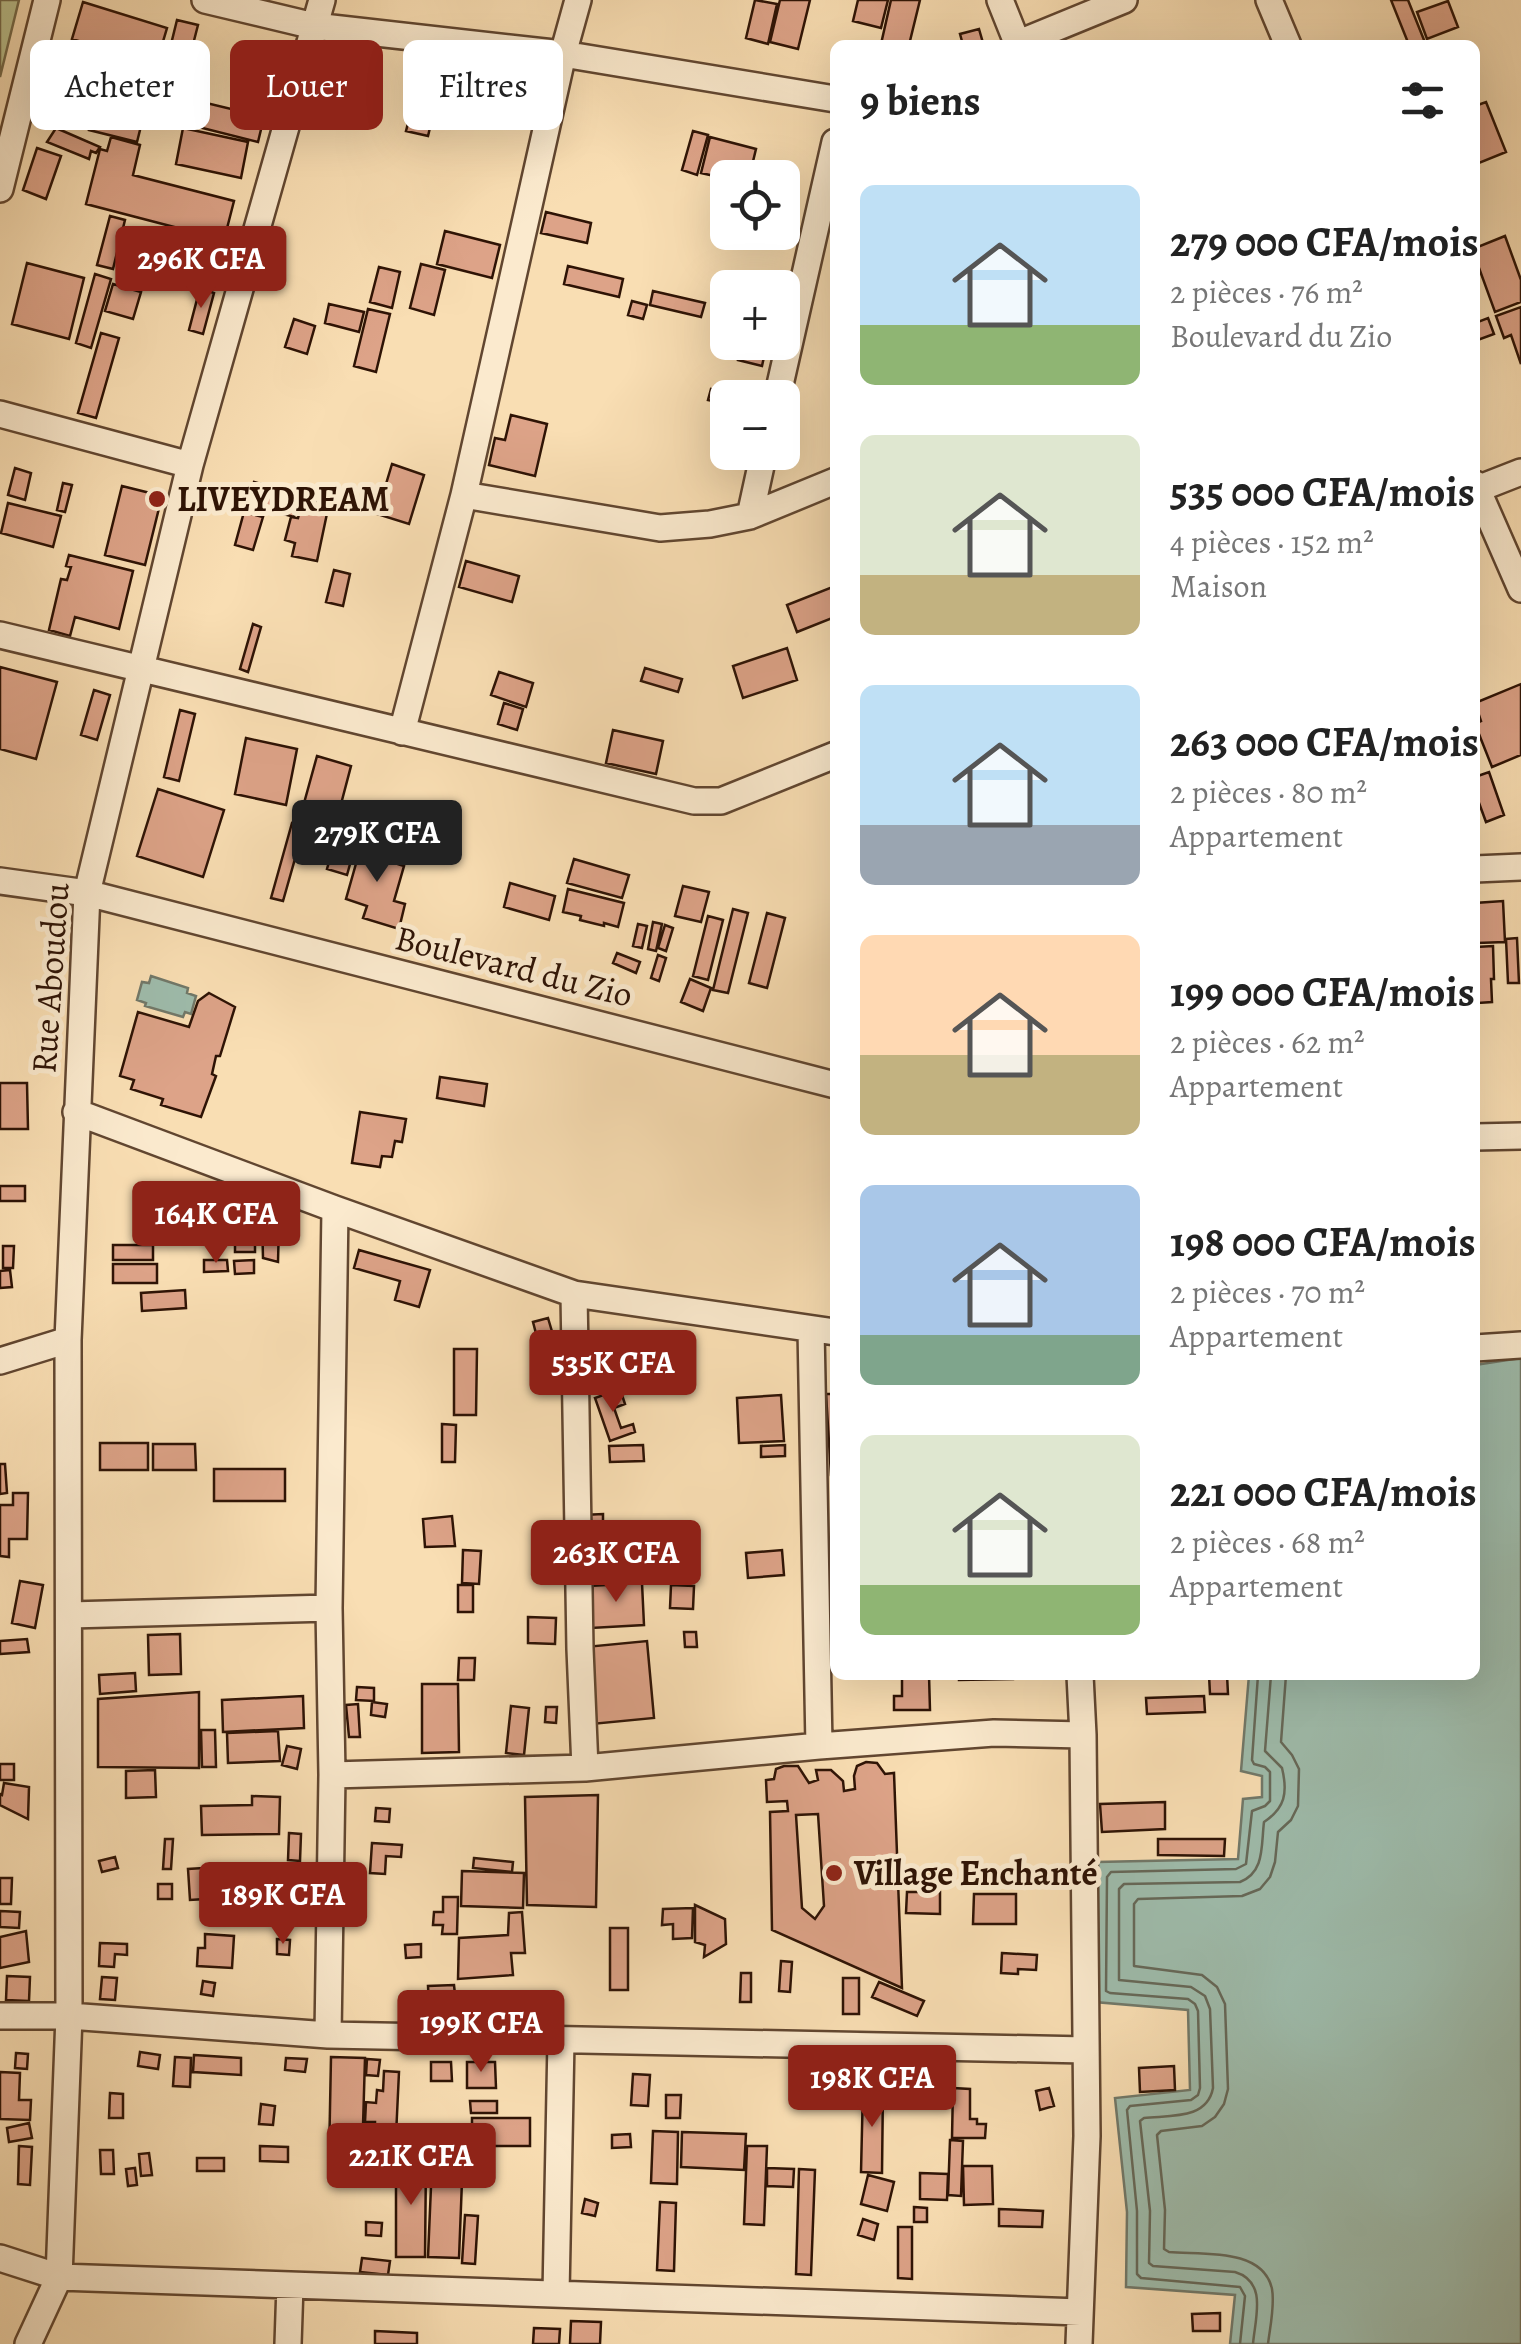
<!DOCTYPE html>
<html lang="fr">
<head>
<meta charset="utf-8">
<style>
  :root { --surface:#fff; --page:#f2f2f2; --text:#222; --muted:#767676; --accent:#8f2418 }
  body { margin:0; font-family:Alegreya,serif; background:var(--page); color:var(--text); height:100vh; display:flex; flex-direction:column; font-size:38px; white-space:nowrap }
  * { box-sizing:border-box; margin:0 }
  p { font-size:32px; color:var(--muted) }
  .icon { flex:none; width:55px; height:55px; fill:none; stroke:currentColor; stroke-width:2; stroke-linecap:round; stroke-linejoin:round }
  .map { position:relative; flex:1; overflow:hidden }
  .drawer { position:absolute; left:830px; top:40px; width:650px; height:1640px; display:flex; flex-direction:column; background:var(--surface); border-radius:15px; box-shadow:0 10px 40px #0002 }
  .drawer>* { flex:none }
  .banner { position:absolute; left:30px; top:40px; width:650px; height:90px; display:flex; gap:20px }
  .tools { position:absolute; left:710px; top:160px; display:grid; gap:20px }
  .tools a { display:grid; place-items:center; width:90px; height:90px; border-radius:15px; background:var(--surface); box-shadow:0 10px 40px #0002; font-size:50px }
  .price { position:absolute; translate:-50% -85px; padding:0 22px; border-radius:10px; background:var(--accent); color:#fff; font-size:32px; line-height:65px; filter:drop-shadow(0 2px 5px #0008) }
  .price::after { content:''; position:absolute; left:50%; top:60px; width:30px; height:22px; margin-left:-15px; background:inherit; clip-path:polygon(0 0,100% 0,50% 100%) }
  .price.active { background:#222; color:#fff }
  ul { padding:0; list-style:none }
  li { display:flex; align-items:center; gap:30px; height:250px; padding:0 30px }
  li span { display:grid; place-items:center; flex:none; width:280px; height:200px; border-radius:15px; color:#555 }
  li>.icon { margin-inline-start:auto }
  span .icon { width:120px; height:120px; fill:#fffc; stroke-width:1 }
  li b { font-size:42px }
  h2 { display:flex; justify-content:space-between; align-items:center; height:120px; padding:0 30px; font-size:42px }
  .chip { padding:0 35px; border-radius:15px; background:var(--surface); box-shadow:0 10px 40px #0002; font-size:35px; line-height:90px }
  .chip.active { background:var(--accent); color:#fff }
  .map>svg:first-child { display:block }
  .green { fill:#bbc28f; stroke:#746a4a; stroke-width:2.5 }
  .water { fill:#9ebcac; stroke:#717869; stroke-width:2.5 }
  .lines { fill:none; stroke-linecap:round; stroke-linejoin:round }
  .shore { stroke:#666858; stroke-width:2.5 }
  .building { fill:#dda388; stroke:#2e1305; stroke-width:2.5; fill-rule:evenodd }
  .street-casing { stroke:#614630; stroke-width:30 }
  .street { stroke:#fbeace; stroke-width:25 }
  .poi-dot { fill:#8f2418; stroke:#fbeace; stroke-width:4 }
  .labels { text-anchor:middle; stroke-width:10; stroke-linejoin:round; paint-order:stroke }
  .poi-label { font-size:35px; font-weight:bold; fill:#2e1305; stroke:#fbeace; text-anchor:start }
  .street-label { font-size:35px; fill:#2e1305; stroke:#fbeace }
</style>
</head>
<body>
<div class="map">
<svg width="1521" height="2344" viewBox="0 0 1521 2344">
  <rect width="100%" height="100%" fill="#f9deb3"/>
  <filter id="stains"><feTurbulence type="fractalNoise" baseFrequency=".002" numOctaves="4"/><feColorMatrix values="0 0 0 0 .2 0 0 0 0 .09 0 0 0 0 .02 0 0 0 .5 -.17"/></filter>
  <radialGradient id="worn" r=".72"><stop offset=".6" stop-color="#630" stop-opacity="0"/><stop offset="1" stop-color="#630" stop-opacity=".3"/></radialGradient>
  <path class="green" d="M0,0H19L0,77Z"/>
  <path class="water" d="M151,976L188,988L187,993L196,996L191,1014L185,1012L183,1017L145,1006L146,1003L137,1000L142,982L149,983Z
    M1521,1358V2344H1230L1235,2295L1126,2287L1127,2212L1115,2098L1190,2090L1188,2010L1095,2002L1097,1862L1238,1859L1243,1799L1262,1797V1776L1241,1771L1249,1675H1475V1365Z"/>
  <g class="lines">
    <path class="shore" d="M1240,2344L1245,2296L1240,2287L1141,2278L1137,2274V2211L1127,2110L1130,2106L1191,2100L1198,2095L1200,2088L1198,2011L1195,2004L1188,1999L1110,1993L1106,1991L1107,1877L1111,1872L1236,1869L1246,1864L1252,1811L1265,1806L1270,1801V1772L1265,1767L1254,1764L1252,1760L1258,1675
      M1253,2344C1255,2318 1268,2282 1235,2272L1153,2266L1149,2263L1150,2211L1140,2121L1144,2118C1170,2115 1207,2120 1213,2088L1210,2009L1205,1996L1191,1987L1119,1980V1889L1124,1884L1240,1882C1265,1872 1261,1846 1264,1822C1285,1808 1288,1793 1282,1768L1265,1751L1271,1675
      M1268,2344C1270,2327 1275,2306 1272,2289C1263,2247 1201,2255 1169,2252L1164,2249L1165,2210L1157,2135L1161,2131L1202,2126L1215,2117L1224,2104L1228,2089L1225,2004L1217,1987L1202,1975L1134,1966V1904L1138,1899L1242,1896L1260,1889L1270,1877L1275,1862L1278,1832L1291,1820L1298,1806L1299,1769L1292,1755L1281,1742L1286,1675"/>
  </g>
  <path class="building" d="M755,0L777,4L768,44L746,38Z
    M780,0H810L798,49L770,42Z
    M858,0H888L881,28L853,21Z
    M891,0H920L909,45L881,44Z
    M1391,0H1408L1426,45H1409Z
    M1448,1L1458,27L1427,39L1417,12Z
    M83,2L167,28L156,65L72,39Z
    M177,20L198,25L180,95L160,89Z
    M979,29L983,43L963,45L960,34Z
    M60,61L114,74L117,65L154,74L137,142L89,130L93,115L50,104Z
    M421,72L442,78L428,136L406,131Z
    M165,93L264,117L258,142L159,117Z
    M253,98L267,103L263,114L249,108Z
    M1486,102L1506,152L1479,163L1475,154V106Z
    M56,128L100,147L96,153L91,151L89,159L47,142Z
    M183,128L248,142L241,178L176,164Z
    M693,131L708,135L697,175L682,170Z
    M111,137L140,145L133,175L234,201L224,240L86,204L100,149L107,151Z
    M710,137L756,149L749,178L728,179L701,173Z
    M37,148L61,156L46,199L23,190Z
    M546,212L591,223L587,243L541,233Z
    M110,216L125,220L113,269L97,265Z
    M445,231L500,245L492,278L437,264Z
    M1505,236L1521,280V302L1495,312L1475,257V248Z
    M27,263L84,278L69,339L12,324Z
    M421,264L445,270L434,315L410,308Z
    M568,266L623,279L619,297L564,284Z
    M379,267L400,272L392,308L370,302Z
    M95,274L111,279L91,348L76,343Z
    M113,284L141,292L133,319L105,311Z
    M200,288L214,293L203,334L189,330Z
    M653,291L705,303L701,317L650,305Z
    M632,301L647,305L643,319L628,315Z
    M329,304L364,312L359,332L325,323Z
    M1521,307V364L1511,335L1504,338L1496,316Z
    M368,309L390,314L376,372L354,366Z
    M1488,318L1494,334L1475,341V323Z
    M294,319L315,326L307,354L285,347Z
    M101,333L119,338L96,418L78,413Z
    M742,343L766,348L762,366L738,360Z
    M711,389L747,397V398H728V404L708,400Z
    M511,415L547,424L535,476L489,465L495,438L505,440Z
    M392,464L424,475L409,524L377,514Z
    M15,468L31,473L25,500L8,495Z
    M254,482L300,495L294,517L248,504Z
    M63,483L72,485L65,512L57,510Z
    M122,486L162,496L145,565L105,555Z
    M303,499L329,504L317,561L292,556L295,543L285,540L291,517L298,518Z
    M8,503L61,516L53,547L1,533Z
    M244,512L263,517L253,550L235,545Z
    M69,555L133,571L119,629L75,617L70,636L49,630L61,579L67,580L71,567L66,566Z
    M466,561L519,576L512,602L459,587Z
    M334,570L350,574L343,606L326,602Z
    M835,586V617L797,632L787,605Z
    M253,624L261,627L248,672L240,669Z
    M787,648L797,680L743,698L733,666Z
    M0,667L57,682L36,759L0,749Z
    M645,668L682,679L678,692L641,681Z
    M499,672L533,683L526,707L491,695Z
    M1521,684V755L1492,767L1475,724L1481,721L1475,703Z
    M94,690L110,695L97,740L81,735Z
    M504,703L523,709L517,730L498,724Z
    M180,710L195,714L179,781L164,777Z
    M613,730L663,741L656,774L606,763Z
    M246,738L297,749L286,805L235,794Z
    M317,756L351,766L336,823L301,814Z
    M1489,772L1504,815L1486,822L1475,792V777Z
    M158,789L224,810L203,877L137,856Z
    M292,823L304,827L283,901L271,898Z
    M337,834L357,839L347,875L327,869Z
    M363,839L392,847L388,861L404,866L394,901L405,904L399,929L363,918L367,906L346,899Z
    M574,859L629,875L622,898L567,883Z
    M510,883L555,896L549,920L504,907Z
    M683,886L709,892L701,922L675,916Z
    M568,889L624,903L618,927L604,923V926L580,920L581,916L563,912Z
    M1503,901L1505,942L1477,943L1475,903Z
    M733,909L748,913L728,993L713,990Z
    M767,913L785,918L767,988L749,983Z
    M708,916L723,920L708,980L693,976Z
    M653,922L662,924L656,951L648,949Z
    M638,924L647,926L642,948L633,946Z
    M665,925L673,928L666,951L658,948Z
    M1517,938L1519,983H1508L1506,939Z
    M1493,946L1494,979H1491L1492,1002L1478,1003L1476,947Z
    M617,953L640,962L636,973L613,963Z
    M658,955L666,958L659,981L651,978Z
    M690,979L711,988L703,1011L681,1002Z
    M209,993L235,1007L220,1056H216L212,1074L216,1076L201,1117L161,1105L163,1099L131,1089L134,1080L120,1076L138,1012L189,1027L198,1001Z
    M440,1077L487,1084L484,1106L437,1098Z
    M0,1083H27L28,1129H0Z
    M360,1112L406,1119L402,1142L395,1141L392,1157L382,1156L380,1167L352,1163Z
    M0,1186H25V1201H0Z
    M262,1217L279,1223L278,1262L263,1258Z
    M235,1240H255V1252H235Z
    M113,1245H153V1260H113Z
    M3,1246H14L13,1268H3Z
    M359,1250L430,1270L419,1307L395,1300L400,1281L354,1268Z
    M204,1260H227L228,1271L204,1272Z
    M254,1260V1273L235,1274L234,1261Z
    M113,1264H157V1283H113Z
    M10,1270L12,1287L0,1288V1271Z
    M185,1290L186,1308L142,1311L141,1293Z
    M548,1318L556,1345L540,1349L533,1322Z
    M454,1349H477L476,1415H454Z
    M620,1389L625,1404L614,1408L621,1428L633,1424L635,1432L610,1441L595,1398Z
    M826,1394H835V1475H831Z
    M781,1395L784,1441L739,1443L737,1398Z
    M442,1424L456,1425L455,1462H442Z
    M100,1443H148V1470H100Z
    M153,1444H195L196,1470H153Z
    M643,1445L644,1461L610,1462L609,1446Z
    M785,1445V1456L761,1457V1446Z
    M0,1464H5L7,1493L0,1494Z
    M214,1469H285V1501H214Z
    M13,1493H28L27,1539H9V1557L0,1556V1505H13Z
    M603,1514V1527H584L583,1515Z
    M452,1516L455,1546L425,1547L423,1519Z
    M463,1550L481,1551L479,1584L462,1583Z
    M782,1550L784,1575L748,1578L746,1553Z
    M20,1581L43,1585L35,1628L12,1623Z
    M642,1583L644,1625L591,1628L588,1586Z
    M458,1585H473V1612H458Z
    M671,1585L694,1586L693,1609L670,1608Z
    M528,1617L556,1618L555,1644L528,1643Z
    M684,1632H696L697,1647H685Z
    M180,1634L181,1674L149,1675L148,1635Z
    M27,1639L29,1652L0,1654V1641Z
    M647,1641L654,1718L592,1724L585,1647Z
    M459,1658H475L474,1680H458Z
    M135,1673L136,1691L100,1694L99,1675Z
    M902,1675H929L930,1710H894V1696H902Z
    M959,1675H1013V1679L959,1680Z
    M1209,1675H1227L1228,1694H1210Z
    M422,1684H458L459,1752L422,1753Z
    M357,1687L374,1688V1701L356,1700Z
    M199,1692V1768L98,1767V1699Z
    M303,1696L304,1728L223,1732L222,1700Z
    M1204,1696L1205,1712L1147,1714L1146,1698Z
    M372,1702L387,1704L385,1717L371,1715Z
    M358,1704L360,1737H349L346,1705Z
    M511,1706L529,1708L524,1755L506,1753Z
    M546,1707H557L556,1723L545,1722Z
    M201,1730H215L216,1767H202Z
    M278,1731L280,1761L228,1763L227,1733Z
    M287,1746L301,1749L297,1769L282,1765Z
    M866,1762L877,1763L885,1774L894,1773L902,1988L772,1930L770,1812L788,1811L787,1801L767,1802L766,1780L774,1779L776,1769L784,1766H798L809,1783L818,1780L816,1770H831L843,1781L844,1791L855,1789L854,1776L857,1766ZM818,1814L824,1906L815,1919L802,1908L796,1815Z
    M0,1764H14V1780H0Z
    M155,1770L156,1797L126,1798V1771Z
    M4,1783L29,1787L28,1819L0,1805V1794L2,1795Z
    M598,1795L596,1907L527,1905L525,1797Z
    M252,1796L280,1797L279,1834L202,1835L201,1806L252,1805Z
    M1165,1802V1829L1102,1832L1100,1804Z
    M376,1808L390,1809L389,1822L375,1821Z
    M289,1833L301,1834L300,1861L288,1860Z
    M165,1839H173L171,1869H163Z
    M1158,1839H1225L1224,1856L1158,1855Z
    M372,1843L402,1845L401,1857L386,1856L385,1874L370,1873Z
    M115,1857L118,1868L102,1872L99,1861Z
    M474,1858L513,1862L512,1872L473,1868Z
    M203,1868L205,1899L190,1900L188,1869Z
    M462,1871L524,1873L523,1908L461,1906Z
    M0,1878H12L11,1904H0Z
    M158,1884H172V1899H158Z
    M907,1892H940V1914L906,1913Z
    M974,1894H1016V1924H973Z
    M443,1897H458L457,1934H442L443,1925H433L434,1912H443Z
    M250,1904L251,1919L237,1920L235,1905Z
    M695,1905L725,1919L726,1944L704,1957L705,1945L695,1942Z
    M693,1908L692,1938L673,1939V1924L662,1925L663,1909Z
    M0,1911L20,1912L19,1928L0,1927Z
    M522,1912L525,1953H511L513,1975L458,1979L459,1938L508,1935L509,1913Z
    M610,1928H628V1990H610Z
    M26,1931L29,1962L0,1968V1937Z
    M205,1934L234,1936L232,1968L197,1966L198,1948H205Z
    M277,1939L290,1940L289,1955L277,1954Z
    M100,1943L127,1944V1955L115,1954L114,1967L99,1966Z
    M421,1944V1957L406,1958L405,1945Z
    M1002,1953L1037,1955L1036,1970L1018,1969V1974L1001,1973Z
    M781,1961L792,1962L790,1992L779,1991Z
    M741,1973H751V2002H740Z
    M7,1976L30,1977L29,2001L6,2000Z
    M102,1977L117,1978L115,2000L100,1999Z
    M843,1978H859V2014H843Z
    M203,1981L215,1983L213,1996L201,1994Z
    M879,1982L924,2001L917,2016L872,1997Z
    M454,1985L456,2004L429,2006L428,1986Z
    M140,2052L160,2055L158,2069L138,2066Z
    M16,2053L28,2054L27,2069L15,2068Z
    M194,2055L241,2058V2075L193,2072Z
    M175,2057L191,2058L190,2087L173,2086Z
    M331,2057L365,2058L362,2160L329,2159Z
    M286,2058L307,2059L305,2072L285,2070Z
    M367,2059L380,2060L378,2076L366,2075Z
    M431,2062H451L452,2081H431Z
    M467,2062H495L496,2088H467Z
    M1174,2066L1175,2090L1140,2092L1139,2068Z
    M384,2071L399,2072L396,2136L375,2135V2122H365L366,2102L376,2103L377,2090L383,2091Z
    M0,2072L20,2073L19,2100H31L30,2120L0,2119Z
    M633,2074L650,2075L648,2106L631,2105Z
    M863,2087H883L882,2173L861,2172Z
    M953,2088L970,2089V2119H977V2124H986L985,2138H952Z
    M1049,2088L1054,2106L1040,2110L1036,2091Z
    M110,2093L123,2094V2118H109Z
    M666,2095H681L680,2118H666Z
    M470,2101H497V2113H471Z
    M261,2104L275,2106L273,2125L259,2124Z
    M472,2118H530V2146H472Z
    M29,2123L32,2138L9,2142L7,2128Z
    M653,2131L678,2132L677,2184L651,2183Z
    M432,2132L454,2133L453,2152L432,2151Z
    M682,2132L746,2134L744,2170L681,2167Z
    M405,2133H428L429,2153H405Z
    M630,2134L631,2147L612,2148V2135Z
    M950,2140L963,2141L961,2196L948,2195Z
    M19,2146L32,2147L30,2185L18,2184Z
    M260,2146L288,2147V2162L260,2161Z
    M747,2146H767L764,2225L744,2224Z
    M100,2150H113L114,2174H101Z
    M149,2153L152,2175L141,2176L139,2154Z
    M452,2155H463L459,2258L428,2257L432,2163L452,2164Z
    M197,2158H224V2171H197Z
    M396,2159H426L425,2257H396Z
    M963,2166H992L993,2204L964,2205Z
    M135,2168L137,2185L128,2186L126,2169Z
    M767,2168L794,2169L793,2187L767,2186Z
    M799,2169L815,2170L811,2275L796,2274Z
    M920,2173L948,2174L947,2200L920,2199Z
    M868,2175L894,2182L887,2211L861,2204Z
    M585,2199L598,2203L595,2216L582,2213Z
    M660,2202L676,2203L674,2271L657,2270Z
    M914,2207L927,2208V2222H914Z
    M999,2209L1043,2211L1042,2227L999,2226Z
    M465,2215L478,2216L475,2264L462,2263Z
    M863,2219L878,2224L874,2240L858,2235Z
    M366,2222L382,2223L381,2236L366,2235Z
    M898,2227H912V2279L898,2278Z
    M362,2258L390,2261L388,2275L360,2272Z
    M1220,2313V2331H1193L1192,2314Z
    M571,2321L601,2322L600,2344H570Z
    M534,2328L560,2329L559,2344H533Z
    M375,2331L417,2333V2344H375Z"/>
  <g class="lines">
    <defs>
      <path id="street" d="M205,0L314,26L563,54L835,99
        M1000,0L1018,45
        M1269,0L1288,45
        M1014,45L1124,0
        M0,189L47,0
        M777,398L835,142
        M0,414L190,465
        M1475,484L1521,589
        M1475,490L1521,472
        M464,495L660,528L710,524L750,516L835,481
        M750,516L764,452
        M0,635L694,801H721L835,755
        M402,732L464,495L563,54L578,0
        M1475,869L1521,867
        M0,881L87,893L835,1085
        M76,1112L335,1209L574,1294L835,1332
        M1475,1137L1521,1136
        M574,1294L580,1649L585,1768
        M811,1329L819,1746
        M1475,1348L1521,1345
        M0,1361L68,1340
        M70,1615L329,1608
        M332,1775L585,1768L819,1746L994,1733L1083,1735
        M0,2016H69L328,2035L1086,2050
        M328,2035L332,1775L329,1608L335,1209
        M0,2258L59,2277L1080,2312
        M556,2294L561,2040
        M28,2344L59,2277L69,2016L68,1340L87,893L190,465L322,0
        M288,2344L290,2285
        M1079,2344L1087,2136L1083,1735L1080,1675"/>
    </defs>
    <use href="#street" class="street-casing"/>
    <use href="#street" class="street"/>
  </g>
  <g class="poi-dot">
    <circle cx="157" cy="499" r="10"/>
    <circle cx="834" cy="1873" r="10"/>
  </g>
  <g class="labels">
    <g class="poi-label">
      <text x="177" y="511">LIVEYDREAM</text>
      <text x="854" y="1885">Village Enchanté</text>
    </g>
    <g class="street-label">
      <text transform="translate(514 966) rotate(14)" y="12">Boulevard du Zio</text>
      <text transform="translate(50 978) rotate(-86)" y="12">Rue Aboudou</text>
    </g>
  </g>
  <rect width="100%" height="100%" filter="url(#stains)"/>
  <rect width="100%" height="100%" fill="url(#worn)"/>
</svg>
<div class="tools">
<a><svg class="icon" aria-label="locate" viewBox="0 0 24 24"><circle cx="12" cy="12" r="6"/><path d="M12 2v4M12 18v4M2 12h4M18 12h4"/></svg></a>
<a>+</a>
<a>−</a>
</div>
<b class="price" style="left:201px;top:311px">296K CFA</b>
<b class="price active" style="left:377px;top:885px">279K CFA</b>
<b class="price" style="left:216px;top:1266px">164K CFA</b>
<b class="price" style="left:613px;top:1415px">535K CFA</b>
<b class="price" style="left:616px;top:1605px">263K CFA</b>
<b class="price" style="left:283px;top:1947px">189K CFA</b>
<b class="price" style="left:481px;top:2075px">199K CFA</b>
<b class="price" style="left:872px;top:2130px">198K CFA</b>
<b class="price" style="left:411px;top:2208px">221K CFA</b>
<div class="banner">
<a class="chip">Acheter</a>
<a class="chip active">Louer</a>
<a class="chip">Filtres</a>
</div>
<section class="drawer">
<h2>9 biens<svg class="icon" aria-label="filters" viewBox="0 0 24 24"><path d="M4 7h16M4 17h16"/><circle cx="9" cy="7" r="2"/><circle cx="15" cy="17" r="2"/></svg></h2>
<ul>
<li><span style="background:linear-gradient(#bfe0f5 70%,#8fb573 0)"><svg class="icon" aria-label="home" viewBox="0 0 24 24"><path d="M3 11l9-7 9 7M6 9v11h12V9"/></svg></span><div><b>279 000 CFA/mois</b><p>2 pièces · 76 m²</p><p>Boulevard du Zio</p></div></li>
<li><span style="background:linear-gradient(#dfe7d0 70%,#c2b280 0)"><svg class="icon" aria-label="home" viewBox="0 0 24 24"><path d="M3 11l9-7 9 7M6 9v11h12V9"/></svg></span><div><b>535 000 CFA/mois</b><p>4 pièces · 152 m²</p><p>Maison</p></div></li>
<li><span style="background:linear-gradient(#bfe0f5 70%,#9aa5b1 0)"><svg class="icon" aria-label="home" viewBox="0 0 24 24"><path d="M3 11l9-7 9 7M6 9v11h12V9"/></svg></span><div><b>263 000 CFA/mois</b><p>2 pièces · 80 m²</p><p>Appartement</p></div></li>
<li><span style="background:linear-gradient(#ffd9b3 60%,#c2b280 0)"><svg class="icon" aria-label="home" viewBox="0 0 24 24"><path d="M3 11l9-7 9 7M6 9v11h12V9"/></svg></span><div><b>199 000 CFA/mois</b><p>2 pièces · 62 m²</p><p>Appartement</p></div></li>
<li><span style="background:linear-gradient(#a9c7e8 75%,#7fa58c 0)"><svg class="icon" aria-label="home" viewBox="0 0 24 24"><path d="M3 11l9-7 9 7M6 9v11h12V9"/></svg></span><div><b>198 000 CFA/mois</b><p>2 pièces · 70 m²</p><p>Appartement</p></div></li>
<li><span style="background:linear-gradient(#dfe7d0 75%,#8fb573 0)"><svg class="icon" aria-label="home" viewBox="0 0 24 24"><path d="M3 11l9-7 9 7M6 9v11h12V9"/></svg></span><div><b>221 000 CFA/mois</b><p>2 pièces · 68 m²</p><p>Appartement</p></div></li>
</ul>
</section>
</div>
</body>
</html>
